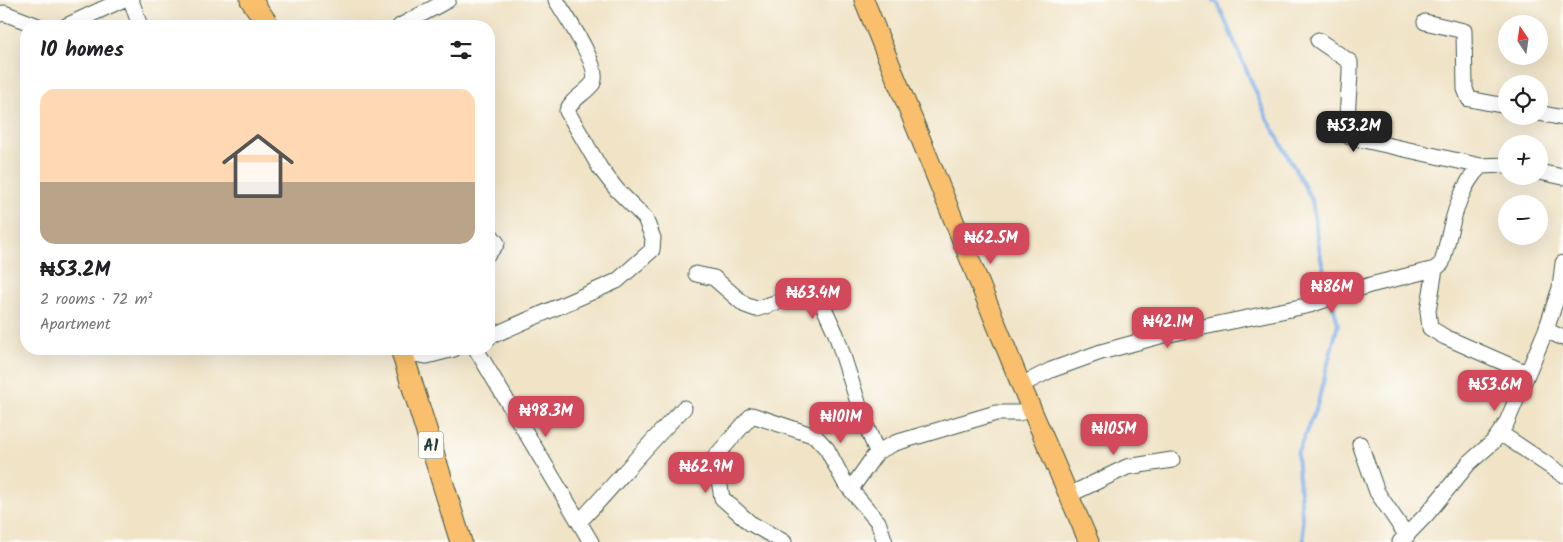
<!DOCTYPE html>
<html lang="en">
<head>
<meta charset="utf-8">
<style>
  :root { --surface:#fff; --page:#f2f2f2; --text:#202124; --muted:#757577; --line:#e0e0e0; --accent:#d1495b }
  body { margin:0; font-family:Kalam,sans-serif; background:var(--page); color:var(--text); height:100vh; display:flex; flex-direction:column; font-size:19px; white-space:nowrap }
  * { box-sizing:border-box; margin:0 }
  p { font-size:16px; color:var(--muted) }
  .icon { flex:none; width:28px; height:28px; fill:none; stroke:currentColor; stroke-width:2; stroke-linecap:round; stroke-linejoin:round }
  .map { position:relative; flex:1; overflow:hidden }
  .details { position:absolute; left:20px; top:20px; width:475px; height:335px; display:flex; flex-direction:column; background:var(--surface); border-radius:20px; box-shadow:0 5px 20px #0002 }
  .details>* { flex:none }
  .needle { width:32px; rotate:347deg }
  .controls { position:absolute; left:1498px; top:15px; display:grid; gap:10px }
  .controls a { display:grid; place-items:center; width:50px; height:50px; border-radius:50%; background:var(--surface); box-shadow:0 5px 20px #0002; font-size:25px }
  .price { position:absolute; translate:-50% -42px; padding:0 11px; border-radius:10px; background:var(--accent); color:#fff; font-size:16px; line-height:32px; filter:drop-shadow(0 1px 2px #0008) }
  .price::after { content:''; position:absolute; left:50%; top:30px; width:15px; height:11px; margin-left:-8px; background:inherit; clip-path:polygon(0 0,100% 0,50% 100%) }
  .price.active { background:#222; color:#fff }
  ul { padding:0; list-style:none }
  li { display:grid; align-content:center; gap:10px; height:265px; padding:0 20px }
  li+li { border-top:1px solid var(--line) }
  li span { display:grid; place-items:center; height:155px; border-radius:15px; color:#555 }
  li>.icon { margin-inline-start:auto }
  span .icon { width:90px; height:90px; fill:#fffc; stroke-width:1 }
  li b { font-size:21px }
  h2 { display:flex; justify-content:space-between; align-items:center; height:60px; padding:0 20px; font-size:21px }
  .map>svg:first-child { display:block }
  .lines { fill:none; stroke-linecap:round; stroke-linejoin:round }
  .stream { stroke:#7eaee9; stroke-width:4 }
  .minor-casing { stroke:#3e564a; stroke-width:17 }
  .major-casing { stroke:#3e564a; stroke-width:21 }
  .highway-casing { stroke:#3e564a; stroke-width:23 }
  .minor { stroke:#fff; stroke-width:15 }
  .major { stroke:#f9bf6c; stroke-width:19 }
  .highway { stroke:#f9bf6c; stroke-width:21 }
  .labels { text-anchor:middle; stroke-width:4; stroke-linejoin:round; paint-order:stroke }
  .shield { fill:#fdfcf7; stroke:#62766e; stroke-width:1 }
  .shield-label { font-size:16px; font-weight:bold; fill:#1f3d34 }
</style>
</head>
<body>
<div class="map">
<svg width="1563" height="542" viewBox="0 0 1563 542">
  <rect width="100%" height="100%" fill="#fdfcf7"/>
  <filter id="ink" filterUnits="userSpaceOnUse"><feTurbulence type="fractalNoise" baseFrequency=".02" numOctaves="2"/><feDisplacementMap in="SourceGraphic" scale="10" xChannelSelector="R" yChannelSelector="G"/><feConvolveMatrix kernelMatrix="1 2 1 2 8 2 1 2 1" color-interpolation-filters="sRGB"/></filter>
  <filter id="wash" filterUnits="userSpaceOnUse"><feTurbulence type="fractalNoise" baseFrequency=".0096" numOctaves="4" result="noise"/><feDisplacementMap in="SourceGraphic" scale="20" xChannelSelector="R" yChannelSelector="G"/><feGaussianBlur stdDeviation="1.12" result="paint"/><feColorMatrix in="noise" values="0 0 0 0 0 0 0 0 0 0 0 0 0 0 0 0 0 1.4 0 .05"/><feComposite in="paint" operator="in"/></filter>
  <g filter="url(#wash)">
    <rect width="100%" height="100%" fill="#f0e3c6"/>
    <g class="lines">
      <path class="stream" d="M1213,0L1218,4L1267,118L1312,200L1321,259L1330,294
        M1304,542L1297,454L1317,406L1338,324L1332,301"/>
    </g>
  </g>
  <g filter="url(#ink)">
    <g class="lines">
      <defs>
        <path id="minor" d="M131,0L140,26
          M0,14L4,13L38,26
          M1425,22L1464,31L1465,89L1469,99L1506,106
          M66,26L122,0
          M400,26L448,0
          M1318,40L1350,62C1351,88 1344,112 1350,137L1481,166
          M1539,113L1563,118
          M1539,172L1563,177
          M489,233L497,243L489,253
          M1435,269L1428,311L1430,328L1445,337L1527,373
          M696,274L714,278L745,305L756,309L806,293L820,299L836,334L863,418L877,452
          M1546,330L1563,338
          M489,337L617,281L652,250L653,238L645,218L617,190L600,168L567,111C572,98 585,94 593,83C602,68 565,15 556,0
          M476,349L591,542
          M402,352L427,356L454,349
          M1021,385L1051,370L1101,352L1160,336L1310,305L1370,285L1435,269L1442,263C1451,231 1456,189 1481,166L1506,165
          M1500,433L1563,475
          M1360,444L1377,492L1407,536
          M851,489L877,452L895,443L996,413H1019L1032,409
          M1069,495L1127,467L1172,460
          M579,522C615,485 647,444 684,408
          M784,542L750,523L722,498L715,457L752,415L815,436L827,449L845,483L878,522L885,542
          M1400,542L1427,514L1469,463L1493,442L1506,424L1546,330L1560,288L1563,263"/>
        <path id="major" d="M864,0L1021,385L1089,542"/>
        <path id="highway" d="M251,0L269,26
          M401,349L461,542"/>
      </defs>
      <use href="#minor" class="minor-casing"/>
      <use href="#major" class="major-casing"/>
      <use href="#highway" class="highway-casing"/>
      <use href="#minor" class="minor"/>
      <use href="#major" class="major"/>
      <use href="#highway" class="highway"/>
    </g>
  </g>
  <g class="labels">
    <rect class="shield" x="418.5" y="431.5" width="25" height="27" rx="4"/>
    <g class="shield-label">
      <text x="431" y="451">A1</text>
    </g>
  </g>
</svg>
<div class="controls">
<a><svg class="needle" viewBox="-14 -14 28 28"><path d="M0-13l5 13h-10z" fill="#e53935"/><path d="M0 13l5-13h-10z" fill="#757577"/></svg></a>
<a><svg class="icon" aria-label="locate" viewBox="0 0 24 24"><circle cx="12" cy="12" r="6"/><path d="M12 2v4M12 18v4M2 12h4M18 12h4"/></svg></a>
<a>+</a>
<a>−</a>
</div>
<b class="price active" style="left:1354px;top:153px">₦53.2M</b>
<b class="price" style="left:991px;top:265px">₦62.5M</b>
<b class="price" style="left:1332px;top:314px">₦86M</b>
<b class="price" style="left:813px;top:320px">₦63.4M</b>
<b class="price" style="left:1168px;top:349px">₦42.1M</b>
<b class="price" style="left:1495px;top:412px">₦53.6M</b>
<b class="price" style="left:546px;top:438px">₦98.3M</b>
<b class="price" style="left:841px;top:444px">₦101M</b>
<b class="price" style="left:1114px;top:456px">₦105M</b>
<b class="price" style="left:706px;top:494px">₦62.9M</b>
<section class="details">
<h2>10 homes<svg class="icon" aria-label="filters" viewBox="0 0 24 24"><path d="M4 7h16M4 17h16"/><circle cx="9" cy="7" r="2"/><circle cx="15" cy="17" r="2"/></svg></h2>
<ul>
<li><span style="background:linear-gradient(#ffd9b3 60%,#b9a48a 0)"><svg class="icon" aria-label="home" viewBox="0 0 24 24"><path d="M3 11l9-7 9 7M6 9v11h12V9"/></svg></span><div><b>₦53.2M</b><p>2 rooms · 72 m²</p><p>Apartment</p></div></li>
</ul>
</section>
</div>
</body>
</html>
